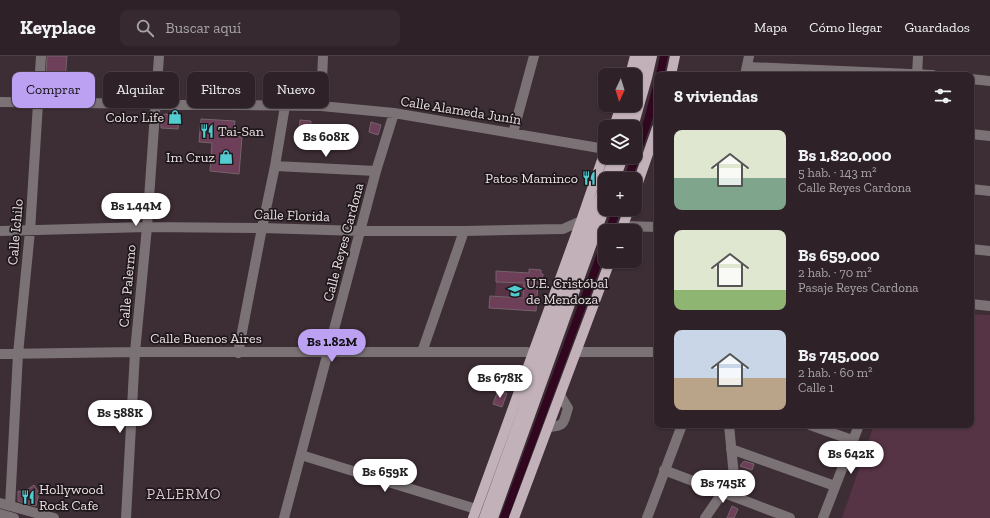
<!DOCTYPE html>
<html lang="es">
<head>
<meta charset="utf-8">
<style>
  :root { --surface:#2e2228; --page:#362a30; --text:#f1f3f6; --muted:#a7a4a8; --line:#493f45; --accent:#bca0f2 }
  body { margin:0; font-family:"Zilla Slab",serif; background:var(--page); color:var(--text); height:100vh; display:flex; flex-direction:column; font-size:15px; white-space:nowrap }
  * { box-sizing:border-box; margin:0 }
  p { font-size:13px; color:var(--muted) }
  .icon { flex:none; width:22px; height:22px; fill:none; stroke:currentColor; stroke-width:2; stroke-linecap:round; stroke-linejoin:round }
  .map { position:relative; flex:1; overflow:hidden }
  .drawer { position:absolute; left:654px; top:16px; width:320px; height:356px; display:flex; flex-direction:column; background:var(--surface); border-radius:8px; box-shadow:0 1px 3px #0004,0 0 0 1px var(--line) }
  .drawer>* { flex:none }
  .guide { position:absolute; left:12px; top:16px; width:380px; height:36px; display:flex; gap:8px }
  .needle { width:26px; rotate:184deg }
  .controls { position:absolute; left:598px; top:12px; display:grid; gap:8px }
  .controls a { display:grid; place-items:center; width:44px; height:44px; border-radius:8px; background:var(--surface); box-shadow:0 1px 3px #0004,0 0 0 1px var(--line); font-size:20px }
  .price { position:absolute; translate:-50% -34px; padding:0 9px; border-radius:14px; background:#fff; color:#222; font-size:13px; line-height:26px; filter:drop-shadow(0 1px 2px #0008) }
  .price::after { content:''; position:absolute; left:50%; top:24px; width:12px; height:9px; margin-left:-6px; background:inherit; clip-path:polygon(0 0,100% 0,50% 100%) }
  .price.current { background:var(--accent); color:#111 }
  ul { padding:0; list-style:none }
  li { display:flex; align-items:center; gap:12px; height:100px; padding:0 20px }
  li span { display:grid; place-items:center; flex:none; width:112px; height:80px; border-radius:8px; color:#555 }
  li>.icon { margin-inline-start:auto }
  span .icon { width:48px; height:48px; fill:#fffc; stroke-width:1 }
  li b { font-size:17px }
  h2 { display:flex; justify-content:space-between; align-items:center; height:48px; padding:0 20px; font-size:17px }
  .chip { padding:0 14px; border-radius:8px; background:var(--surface); box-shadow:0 1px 3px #0004,0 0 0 1px var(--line); font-size:14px; line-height:36px }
  .chip.current { background:var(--accent); color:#111 }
  header { display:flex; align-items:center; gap:24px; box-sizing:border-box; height:56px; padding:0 20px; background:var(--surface); border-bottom:1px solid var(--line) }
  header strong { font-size:19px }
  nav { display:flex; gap:22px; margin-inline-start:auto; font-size:14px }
  .search { width:280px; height:36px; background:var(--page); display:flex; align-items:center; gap:10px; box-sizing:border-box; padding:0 14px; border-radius:8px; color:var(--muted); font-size:15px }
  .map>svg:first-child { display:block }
  .green { fill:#563345 }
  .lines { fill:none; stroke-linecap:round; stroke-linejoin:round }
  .canal { stroke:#310720; stroke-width:8 }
  .building { fill:#6e3f58; stroke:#76636c }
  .minor { stroke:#7b7276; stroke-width:10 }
  .major { stroke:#c2b1b9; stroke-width:10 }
  .labels { text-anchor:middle; stroke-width:3.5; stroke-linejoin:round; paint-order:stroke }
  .street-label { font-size:14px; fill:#ebe0e5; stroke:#1f181b }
  .poi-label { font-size:14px; fill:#ebe0e5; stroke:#1f181b; text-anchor:end }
  .neighbourhood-label { font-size:15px; letter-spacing:1px; fill:#dac5cf; stroke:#1f181b }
</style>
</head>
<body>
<header>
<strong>Keyplace</strong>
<div class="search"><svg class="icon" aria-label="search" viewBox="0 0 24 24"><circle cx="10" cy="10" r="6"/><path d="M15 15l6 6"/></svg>Buscar aquí</div>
<nav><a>Mapa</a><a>Cómo llegar</a><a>Guardados</a></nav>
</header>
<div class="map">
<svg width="990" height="462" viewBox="0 0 990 462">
  <rect width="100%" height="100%" fill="#3d2d35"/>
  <path class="green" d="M496,226L524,227L523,242L495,240Z
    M971,258L990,259V462H842L874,369H971Z"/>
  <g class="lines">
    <path class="canal" d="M660,19L664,0
      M628,123L648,64L657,30
      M609,175L617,153
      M504,462L605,187"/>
  </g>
  <path class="building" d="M47,0H67L65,25L48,24L46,21Z
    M165,58L179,59L178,73L161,72V61Z
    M201,63L235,65L233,80L242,81L239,118L210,115L212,87L199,86Z
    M300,64L311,65L309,87L298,86Z
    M371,66L381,69L378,79L369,76Z
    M529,213L541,214V218H543L542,229L538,228L536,255L489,252L490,240L523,242L524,227L496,226V215L529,217Z
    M497,337H507L502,351L493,348Z
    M744,405L754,408L752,414L740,410Z
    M34,429L39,437L36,450L18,445V435L24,436Z
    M732,450L738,453L734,462H727Z"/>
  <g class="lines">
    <path class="minor" d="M748,11L933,19
      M745,19L749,0
      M917,19L918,0
      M971,23L990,25
      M0,46L321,50L394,57L605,93
      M321,50L323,0
      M513,77L534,0
      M971,78L990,80
      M275,110L376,115
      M971,133L990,135
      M623,170L657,171
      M0,175L147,171L262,172L360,175H464L563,173L581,165
      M971,193L990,195
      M971,248L990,250
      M422,296L464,175
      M577,296H657
      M238,297L262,172L275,110L285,50
      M0,298L135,296H526L532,297
      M729,369L736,441
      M810,369L852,384
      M548,371C566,370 563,367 568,352L560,339
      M731,393L835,430
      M301,399L476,453
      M664,414L790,462
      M0,447L54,462
      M10,450L18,298L30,175L41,0
      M0,458L14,462
      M126,462L135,296L147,171L159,0
      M284,462L376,115L394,57
      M647,462L682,369
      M705,462L723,436
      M823,462L859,369"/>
    <path class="major" d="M630,19L635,0
      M671,19L675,0
      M635,35L645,0
      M614,71L621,49
      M624,71L631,49
      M633,71L647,22L652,0
      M606,123L614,101
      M615,123L623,101
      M635,135L657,72
      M621,175L629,153
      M473,462L581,165L605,95
      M484,462L605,127
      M493,462L605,151
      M514,462L610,205"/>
  </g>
  <defs>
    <symbol id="shop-bare" viewBox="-9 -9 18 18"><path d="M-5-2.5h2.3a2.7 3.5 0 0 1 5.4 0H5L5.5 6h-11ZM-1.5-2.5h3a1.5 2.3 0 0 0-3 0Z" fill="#52ccd0" stroke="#1f181b" stroke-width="2.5" paint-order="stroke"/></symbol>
    <symbol id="restaurant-bare" viewBox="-9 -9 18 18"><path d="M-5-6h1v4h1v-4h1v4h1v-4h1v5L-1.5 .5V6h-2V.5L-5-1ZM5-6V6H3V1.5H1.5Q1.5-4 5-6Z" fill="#52ccd0" stroke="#1f181b" stroke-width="2.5" paint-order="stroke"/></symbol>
    <symbol id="school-bare" viewBox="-9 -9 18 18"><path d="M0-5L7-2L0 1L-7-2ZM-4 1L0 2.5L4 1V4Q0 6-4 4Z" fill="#52ccd0" stroke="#1f181b" stroke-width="2.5" paint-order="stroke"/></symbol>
  </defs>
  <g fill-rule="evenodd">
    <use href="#shop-bare" x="165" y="51" width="20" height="20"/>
    <use href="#restaurant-bare" x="197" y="65" width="20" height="20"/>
    <use href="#shop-bare" x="216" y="91" width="20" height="20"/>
    <use href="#restaurant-bare" x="579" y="112" width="20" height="20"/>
    <use href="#school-bare" x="505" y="225" width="20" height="20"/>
    <use href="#restaurant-bare" x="18" y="431" width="20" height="20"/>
  </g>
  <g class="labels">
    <g class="street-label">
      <text transform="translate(461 54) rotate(9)" y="5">Calle Alameda Junín</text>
      <text transform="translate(292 159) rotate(2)" y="5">Calle Florida</text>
      <text transform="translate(15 176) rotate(-85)" y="5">Calle Ichilo</text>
      <text transform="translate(343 186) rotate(-75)" y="5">Calle Reyes Cardona</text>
      <text transform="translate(127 230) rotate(-85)" y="5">Calle Palermo</text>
      <text x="206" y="287">Calle Buenos Aires</text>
    </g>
    <g class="poi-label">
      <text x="164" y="66">Color Life</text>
      <text x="218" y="80" text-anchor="start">Tai-San</text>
      <text x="215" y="106">Im Cruz</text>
      <text x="578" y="127">Patos Maminco</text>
      <text x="526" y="232" text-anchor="start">U.E. Cristóbal<tspan x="526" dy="16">de Mendoza</tspan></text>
      <text x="39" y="438" text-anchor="start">Hollywood<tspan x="39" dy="16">Rock Cafe</tspan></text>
    </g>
    <g class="neighbourhood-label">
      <text x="184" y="443">PALERMO</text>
    </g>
  </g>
</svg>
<div class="controls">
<a><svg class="needle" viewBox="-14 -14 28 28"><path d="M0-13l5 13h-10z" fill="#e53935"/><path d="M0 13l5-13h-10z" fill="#a7a4a8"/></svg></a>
<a><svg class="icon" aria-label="layers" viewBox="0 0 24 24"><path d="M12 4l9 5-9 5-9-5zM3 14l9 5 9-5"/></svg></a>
<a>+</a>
<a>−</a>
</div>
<b class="price" style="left:326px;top:102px">Bs 608K</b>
<b class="price" style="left:136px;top:171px">Bs 1.44M</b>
<b class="price current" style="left:332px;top:307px">Bs 1.82M</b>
<b class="price" style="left:500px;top:343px">Bs 678K</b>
<b class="price" style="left:120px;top:378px">Bs 588K</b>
<b class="price" style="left:851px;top:419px">Bs 642K</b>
<b class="price" style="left:385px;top:437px">Bs 659K</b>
<b class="price" style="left:723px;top:448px">Bs 745K</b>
<div class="guide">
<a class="chip current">Comprar</a>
<a class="chip">Alquilar</a>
<a class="chip">Filtros</a>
<a class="chip">Nuevo</a>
</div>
<section class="drawer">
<h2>8 viviendas<svg class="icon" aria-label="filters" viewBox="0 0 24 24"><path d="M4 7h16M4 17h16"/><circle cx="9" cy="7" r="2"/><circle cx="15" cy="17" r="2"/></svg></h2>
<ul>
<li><span style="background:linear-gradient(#dfe7d0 60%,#7fa58c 0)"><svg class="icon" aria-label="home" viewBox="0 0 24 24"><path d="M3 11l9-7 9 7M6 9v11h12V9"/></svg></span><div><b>Bs 1,820,000</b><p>5 hab. · 143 m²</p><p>Calle Reyes Cardona</p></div></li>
<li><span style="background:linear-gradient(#dfe7d0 75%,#8fb573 0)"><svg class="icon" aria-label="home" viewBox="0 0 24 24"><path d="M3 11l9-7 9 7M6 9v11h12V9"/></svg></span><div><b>Bs 659,000</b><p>2 hab. · 70 m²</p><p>Pasaje Reyes Cardona</p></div></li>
<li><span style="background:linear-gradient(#c9d6e8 60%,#b9a48a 0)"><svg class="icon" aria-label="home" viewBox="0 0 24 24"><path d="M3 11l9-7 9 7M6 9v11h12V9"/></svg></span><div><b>Bs 745,000</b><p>2 hab. · 60 m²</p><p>Calle 1</p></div></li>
</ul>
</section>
</div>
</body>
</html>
